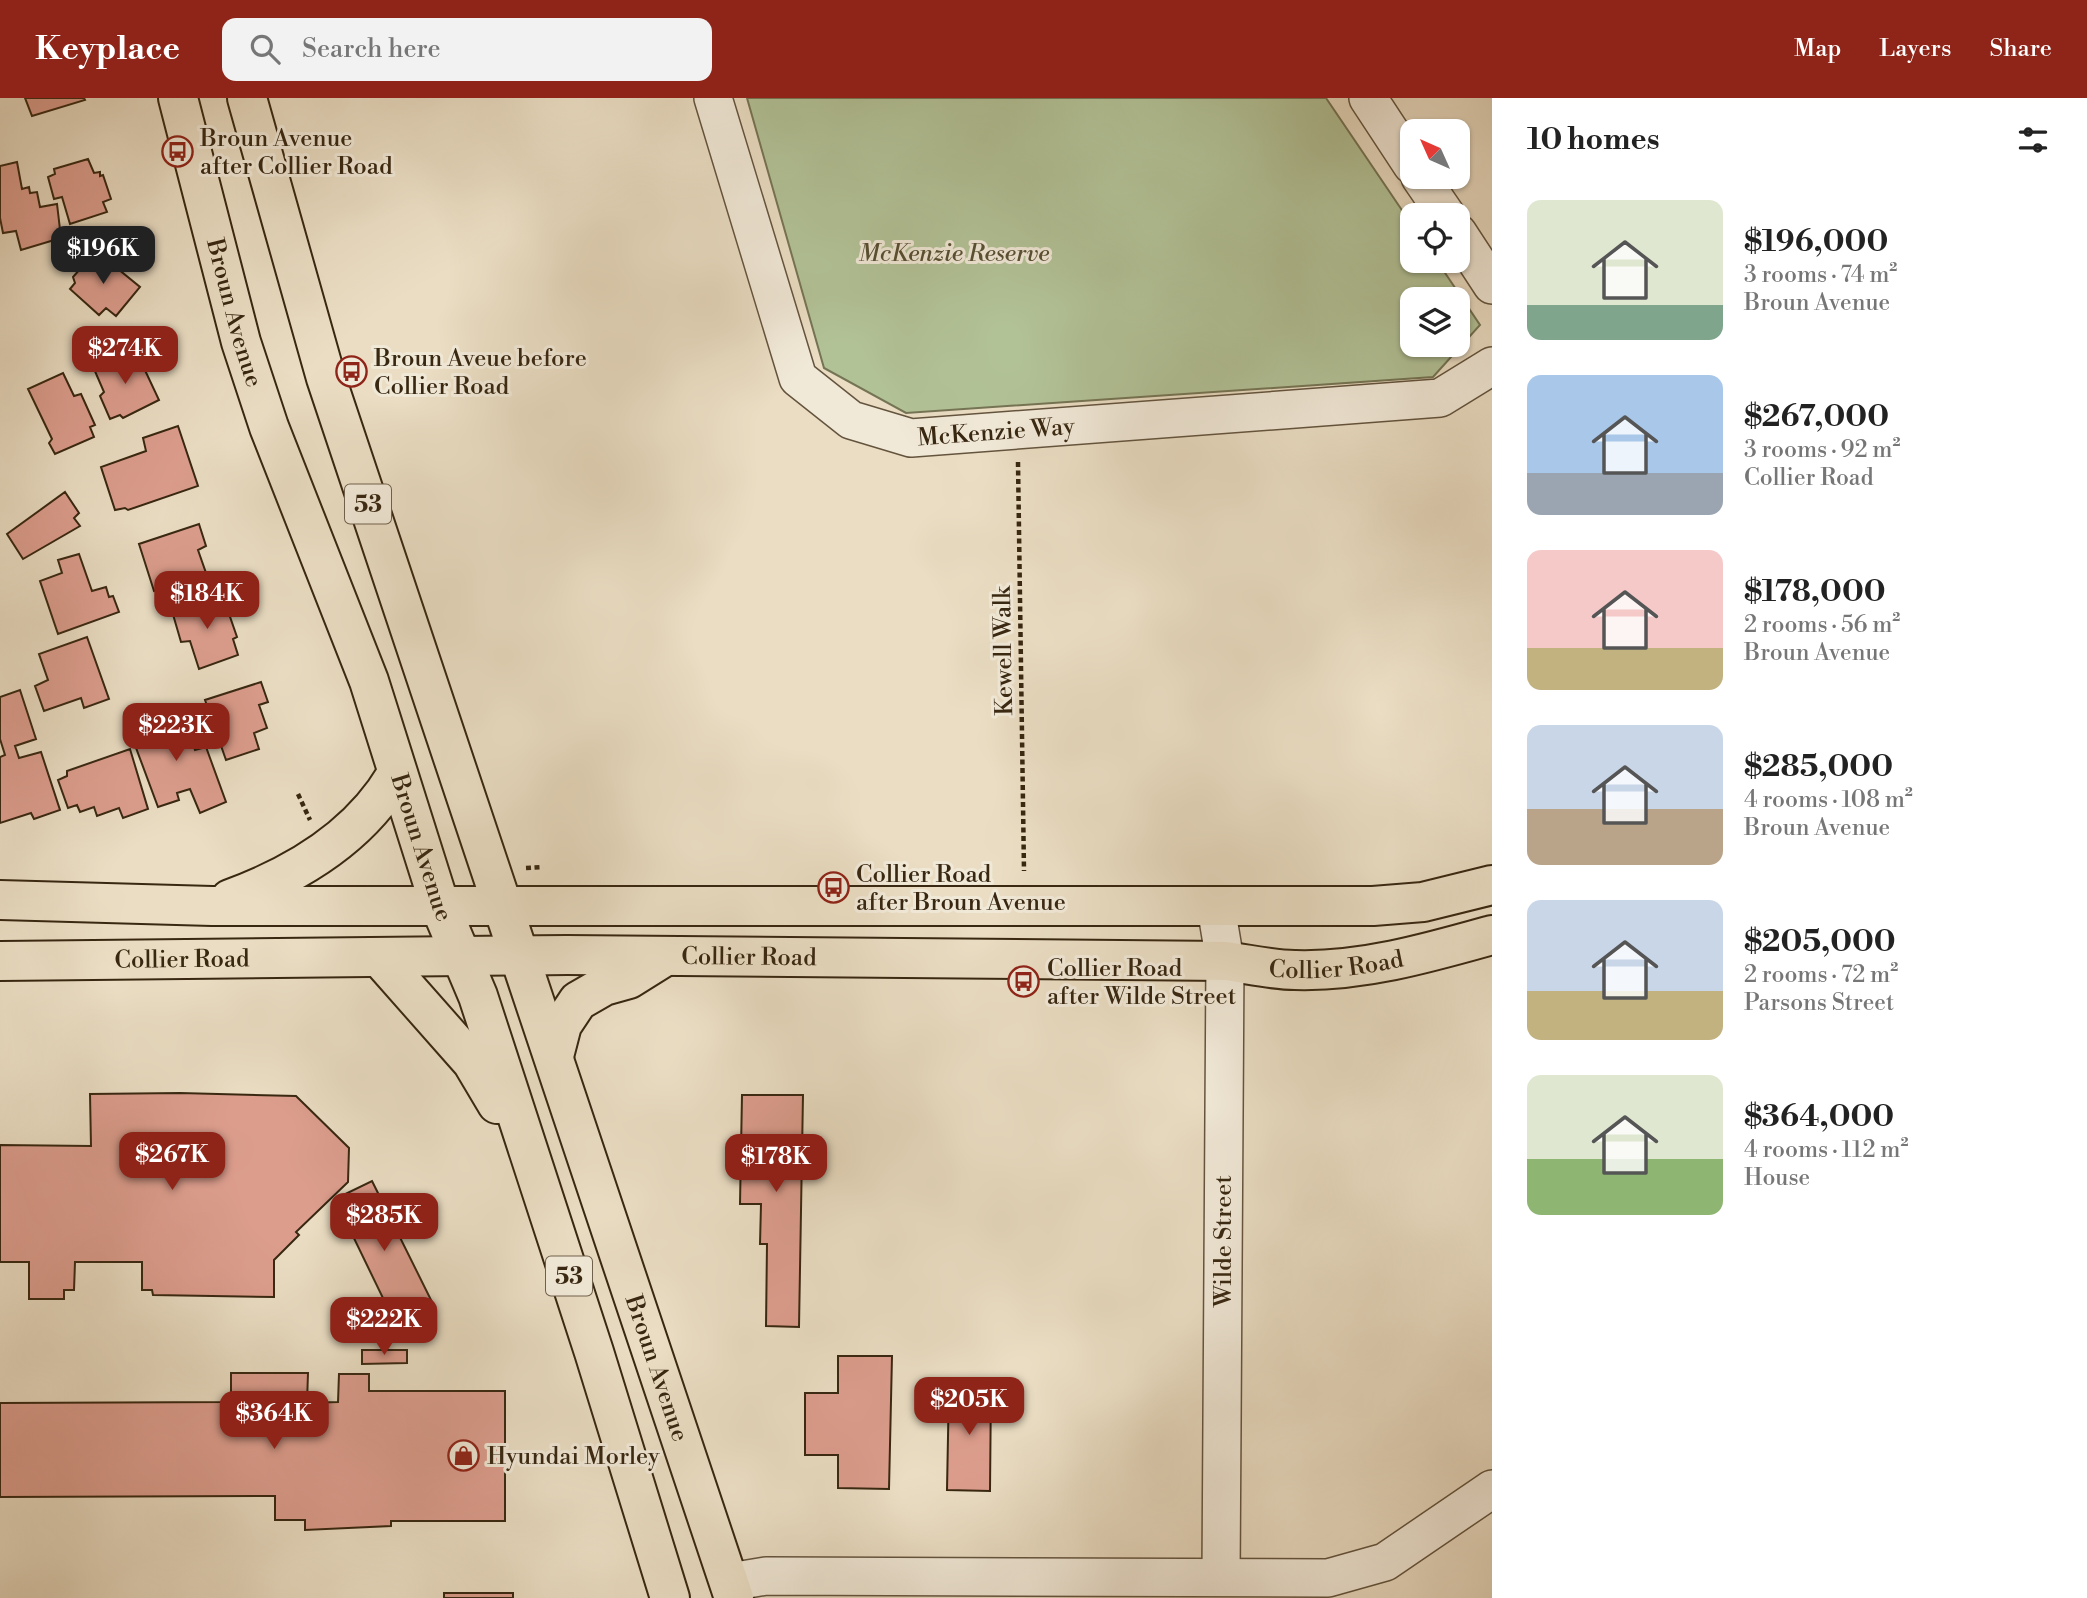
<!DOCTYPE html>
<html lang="en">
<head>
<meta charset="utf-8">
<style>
  :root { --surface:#fff; --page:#f2f2f2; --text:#222; --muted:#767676; --accent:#8f2418 }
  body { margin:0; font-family:"Libre Bodoni",serif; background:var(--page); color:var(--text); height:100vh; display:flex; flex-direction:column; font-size:26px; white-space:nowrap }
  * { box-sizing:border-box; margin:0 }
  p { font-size:23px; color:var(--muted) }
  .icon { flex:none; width:38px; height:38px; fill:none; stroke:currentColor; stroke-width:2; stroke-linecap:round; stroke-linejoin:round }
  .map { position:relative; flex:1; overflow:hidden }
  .drawer { display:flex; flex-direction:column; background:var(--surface); width:595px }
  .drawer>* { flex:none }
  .needle { width:46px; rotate:315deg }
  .buttons { position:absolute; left:1400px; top:21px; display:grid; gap:14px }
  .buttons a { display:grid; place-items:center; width:70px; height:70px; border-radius:14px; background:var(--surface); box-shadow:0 2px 5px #0004; font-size:35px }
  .price { position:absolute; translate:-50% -60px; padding:0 16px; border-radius:14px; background:var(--accent); color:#fff; font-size:23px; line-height:46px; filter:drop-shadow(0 2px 4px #0008) }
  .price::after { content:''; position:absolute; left:50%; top:42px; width:21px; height:16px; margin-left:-10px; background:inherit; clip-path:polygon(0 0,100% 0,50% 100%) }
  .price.on { background:#222; color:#fff }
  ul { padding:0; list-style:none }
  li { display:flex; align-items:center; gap:21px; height:175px; padding:0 35px }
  li span { display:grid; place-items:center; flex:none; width:196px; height:140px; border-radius:14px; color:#555 }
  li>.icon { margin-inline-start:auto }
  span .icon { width:84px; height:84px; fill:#fffc; stroke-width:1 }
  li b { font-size:30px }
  h2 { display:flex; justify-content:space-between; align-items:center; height:84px; padding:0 35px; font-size:30px }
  header { display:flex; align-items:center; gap:42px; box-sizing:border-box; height:98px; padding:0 35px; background:var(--accent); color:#fff }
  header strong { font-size:33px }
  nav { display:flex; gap:38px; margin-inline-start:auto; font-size:24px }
  .search { width:490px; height:63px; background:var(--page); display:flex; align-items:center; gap:18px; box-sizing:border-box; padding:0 24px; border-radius:14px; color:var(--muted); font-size:26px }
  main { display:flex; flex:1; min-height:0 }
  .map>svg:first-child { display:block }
  .green { fill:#b2c297; stroke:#757454; stroke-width:2; fill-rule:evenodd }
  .building { fill:#dc9d8d; stroke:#382711; stroke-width:2 }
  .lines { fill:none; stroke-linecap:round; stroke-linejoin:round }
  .minor-casing { stroke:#64543e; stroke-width:40 }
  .primary-casing { stroke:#382711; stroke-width:42 }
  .path { stroke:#382711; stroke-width:4.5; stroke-dasharray:5 3.5; stroke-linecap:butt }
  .minor { stroke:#f1e9d8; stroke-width:37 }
  .primary { stroke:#eaddc3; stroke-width:38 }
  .labels { text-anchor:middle; stroke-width:6; stroke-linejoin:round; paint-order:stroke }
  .shield { fill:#f1e9d8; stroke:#70614d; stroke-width:2 }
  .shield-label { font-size:23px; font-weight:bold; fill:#382711 }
  .poi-label { font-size:24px; fill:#382711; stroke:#f1e9d8; text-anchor:start }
  .park-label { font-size:24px; font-style:italic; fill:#564e32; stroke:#f1e9d8 }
  .street-label { font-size:24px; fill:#382711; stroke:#f1e9d8 }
</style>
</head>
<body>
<header>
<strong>Keyplace</strong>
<div class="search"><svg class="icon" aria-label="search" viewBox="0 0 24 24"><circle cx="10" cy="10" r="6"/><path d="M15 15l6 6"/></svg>Search here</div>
<nav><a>Map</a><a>Layers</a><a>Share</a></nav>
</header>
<main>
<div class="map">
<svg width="1492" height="1500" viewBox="0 0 1492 1500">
  <rect width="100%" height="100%" fill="#eaddc3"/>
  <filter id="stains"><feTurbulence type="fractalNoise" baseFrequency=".00286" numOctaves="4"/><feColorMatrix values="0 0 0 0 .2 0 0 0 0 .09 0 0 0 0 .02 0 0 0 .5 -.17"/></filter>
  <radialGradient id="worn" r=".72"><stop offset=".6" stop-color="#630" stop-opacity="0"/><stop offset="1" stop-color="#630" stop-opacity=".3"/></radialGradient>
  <path class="green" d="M747,0H1326L1412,127V163H1437L1480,227L1433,279L906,315L824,270ZM1412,201H1458V247H1412Z"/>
  <path class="building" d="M25,0H84L85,2L32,18Z
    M88,61L94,75L100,74V78L103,77L111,101L103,104L107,114L70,126L62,99L54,101L48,79L55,76L54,71Z
    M17,64L22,91L29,89L30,95L37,94L40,109L57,106L61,140L21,152L16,133L3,135L0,120V68Z
    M96,153L140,189L116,218L106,210L99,217L70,191L75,185L73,179Z
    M135,251L159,302L123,320L120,317L110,321L100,298L104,294L94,271Z
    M63,275L74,298L81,296L95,327L90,329L94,339L55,356L49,345L52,341L28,291Z
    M178,328L198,388L128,412L125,410L115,412L101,369L146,353L143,340Z
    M65,394L79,415L74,420L80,428L23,461L7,436Z
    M199,426L206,448L198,452L206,475L154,493L139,446Z
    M79,456L92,493L106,489L109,499L113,498L119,514L58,536L40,483L62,475L58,462Z
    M217,497L223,517L229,516L237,539L233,541L238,557L199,571L190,543L181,544L172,513L180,511L178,508Z
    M87,539L109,601L84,610L81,600L44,613L35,588L48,582L39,556Z
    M261,584L268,604L259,607L267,630L254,635L259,651L226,662L205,602Z
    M20,592L36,641L15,648L19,660L41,654L60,712L34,721L31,715L0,725V659L5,657L0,641V599Z
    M181,611L195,652L206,649L226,704L200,715L190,691L177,695L179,702L158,709L129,631Z
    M130,651L148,711L123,720L119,710L97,718L94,709L80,714L77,707L68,710L58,682L67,678V673Z
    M180,995L296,998L349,1050L348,1084L296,1134L299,1137L274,1162V1199L153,1197L152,1192H142V1164H75L74,1192H64V1201H29V1164H0V1047L91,1048L90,996Z
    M742,997H803L799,1229L766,1228L767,1146H760L761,1106H740Z
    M372,1083L434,1208L396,1227L335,1101Z
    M362,1252H407V1265L362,1266Z
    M838,1258H892L889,1391L838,1390V1357H805V1295H838Z
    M231,1275H308L307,1305L338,1304L339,1276H369V1293H505V1423H391V1428L305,1432V1422H275V1398L0,1399V1305L231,1304Z
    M949,1286H991L990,1393L947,1392Z
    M444,1495H513V1500H444Z"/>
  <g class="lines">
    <defs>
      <g id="minor">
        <path id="s1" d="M713,0L798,280L851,322L911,340L1440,300L1492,268"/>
        <path d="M1368,0L1412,67"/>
        <path d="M1420,79L1446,117"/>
        <path d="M1458,135L1492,187"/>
        <path d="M1216,809L1225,863L1221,1478"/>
        <path d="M730,1484L766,1478L1328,1480L1385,1464L1492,1391"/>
      </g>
      <g id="primary">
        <path id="s2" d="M178,0L241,244L269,329L369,583L440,808L478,898L594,1254L670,1500"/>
        <path id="s3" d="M247,0L326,280L734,1500"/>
        <path d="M230,801C296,777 360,738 396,677"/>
        <path d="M0,802L212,808H1373L1423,804L1492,787"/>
        <path d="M381,861L472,964L497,1006"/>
        <path id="s4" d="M0,863L567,857L1225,863C1248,866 1272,872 1295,872C1362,874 1428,855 1492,837"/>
        <path d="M554,958L562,927L578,903L604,888L629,881L661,861"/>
      </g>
    </defs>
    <use href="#minor" class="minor-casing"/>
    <use href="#primary" class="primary-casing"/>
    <path class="path" d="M1018,364L1024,773
      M298,696L310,722
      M526,770L543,769"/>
    <use href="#minor" class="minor"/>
    <use href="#primary" class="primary"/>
  </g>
  <defs>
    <symbol id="bus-ring" viewBox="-11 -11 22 22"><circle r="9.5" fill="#f1e9d8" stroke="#8f2418" stroke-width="1.5"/><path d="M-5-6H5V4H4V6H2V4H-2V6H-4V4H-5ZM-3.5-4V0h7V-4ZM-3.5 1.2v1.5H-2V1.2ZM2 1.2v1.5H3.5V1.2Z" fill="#8f2418"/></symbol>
    <symbol id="shop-ring" viewBox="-11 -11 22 22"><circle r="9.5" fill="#f1e9d8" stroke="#8f2418" stroke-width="1.5"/><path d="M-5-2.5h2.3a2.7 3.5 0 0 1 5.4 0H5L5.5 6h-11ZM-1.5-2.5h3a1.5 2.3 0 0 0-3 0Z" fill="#8f2418"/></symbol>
  </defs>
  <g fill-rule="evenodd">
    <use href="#bus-ring" x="160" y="36" width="35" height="35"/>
    <use href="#bus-ring" x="334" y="256" width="35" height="35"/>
    <use href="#bus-ring" x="816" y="772" width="35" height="35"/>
    <use href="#bus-ring" x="1006" y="866" width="35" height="35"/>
    <use href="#shop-ring" x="446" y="1340" width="35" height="35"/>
  </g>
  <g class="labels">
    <g class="shield">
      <rect x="345" y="386.5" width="46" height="39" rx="5"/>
      <rect x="546" y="1158.5" width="46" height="39" rx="5"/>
    </g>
    <g class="shield-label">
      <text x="368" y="414">53</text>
      <text x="569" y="1186">53</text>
    </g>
    <g class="poi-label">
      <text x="200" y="48">Broun Avenue<tspan x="200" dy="28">after Collier Road</tspan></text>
      <text x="374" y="268">Broun Aveue before<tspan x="374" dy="28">Collier Road</tspan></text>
      <text x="856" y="784">Collier Road<tspan x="856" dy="28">after Broun Avenue</tspan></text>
      <text x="1047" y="878">Collier Road<tspan x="1047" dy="28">after Wilde Street</tspan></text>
      <text x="487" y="1366">Hyundai Morley</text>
    </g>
    <g class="park-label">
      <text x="954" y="163">McKenzie Reserve</text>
    </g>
    <g class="street-label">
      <text dy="8" stroke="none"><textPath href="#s2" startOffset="222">Broun Avenue</textPath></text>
      <text dy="8" stroke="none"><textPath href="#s1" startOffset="508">McKenzie Way</textPath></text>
      <text transform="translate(1003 553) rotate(-91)" y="8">Kewell Walk</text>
      <text dy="8" stroke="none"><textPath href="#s2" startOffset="789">Broun Avenue</textPath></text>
      <text dy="8" stroke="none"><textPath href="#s4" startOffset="749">Collier Road</textPath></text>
      <text dy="8" stroke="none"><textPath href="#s4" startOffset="182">Collier Road</textPath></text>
      <text dy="8" stroke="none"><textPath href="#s4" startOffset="1337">Collier Road</textPath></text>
      <text transform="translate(1223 1143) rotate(-90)" y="8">Wilde Street</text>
      <text dy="8" stroke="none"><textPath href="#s3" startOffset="1335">Broun Avenue</textPath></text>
    </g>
  </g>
  <rect width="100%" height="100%" filter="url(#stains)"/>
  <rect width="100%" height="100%" fill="url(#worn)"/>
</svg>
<div class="buttons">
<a><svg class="needle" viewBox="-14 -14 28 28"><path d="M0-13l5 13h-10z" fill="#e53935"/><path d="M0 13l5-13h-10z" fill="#767676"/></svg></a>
<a><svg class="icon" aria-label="locate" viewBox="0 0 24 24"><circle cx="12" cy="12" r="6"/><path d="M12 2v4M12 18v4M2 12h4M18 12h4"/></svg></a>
<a><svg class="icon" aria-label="layers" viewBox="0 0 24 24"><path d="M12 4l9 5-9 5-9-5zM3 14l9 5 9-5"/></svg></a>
</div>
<b class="price on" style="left:103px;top:188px">$196K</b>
<b class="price" style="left:125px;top:288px">$274K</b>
<b class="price" style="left:207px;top:533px">$184K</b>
<b class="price" style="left:176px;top:665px">$223K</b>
<b class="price" style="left:172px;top:1094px">$267K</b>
<b class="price" style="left:776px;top:1096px">$178K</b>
<b class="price" style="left:384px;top:1155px">$285K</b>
<b class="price" style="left:384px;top:1259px">$222K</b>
<b class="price" style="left:969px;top:1339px">$205K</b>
<b class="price" style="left:274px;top:1353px">$364K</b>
</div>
<section class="drawer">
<h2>10 homes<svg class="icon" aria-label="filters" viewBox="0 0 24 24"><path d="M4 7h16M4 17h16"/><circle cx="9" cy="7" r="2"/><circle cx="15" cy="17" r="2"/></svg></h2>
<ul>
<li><span style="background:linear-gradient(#dfe7d0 75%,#7fa58c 0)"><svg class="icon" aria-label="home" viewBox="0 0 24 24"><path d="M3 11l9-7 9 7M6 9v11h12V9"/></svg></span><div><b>$196,000</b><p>3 rooms · 74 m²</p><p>Broun Avenue</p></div></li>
<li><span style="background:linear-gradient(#a9c7e8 70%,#9aa5b1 0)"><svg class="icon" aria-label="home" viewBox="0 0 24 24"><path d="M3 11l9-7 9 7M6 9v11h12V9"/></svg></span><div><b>$267,000</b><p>3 rooms · 92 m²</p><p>Collier Road</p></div></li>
<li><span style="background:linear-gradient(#f6c9c9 70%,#c2b280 0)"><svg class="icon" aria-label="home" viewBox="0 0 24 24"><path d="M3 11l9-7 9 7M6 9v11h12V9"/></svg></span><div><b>$178,000</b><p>2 rooms · 56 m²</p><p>Broun Avenue</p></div></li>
<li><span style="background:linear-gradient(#c9d6e8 60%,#b9a48a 0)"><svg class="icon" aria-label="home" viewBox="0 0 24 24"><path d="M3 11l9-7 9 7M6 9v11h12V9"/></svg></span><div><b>$285,000</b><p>4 rooms · 108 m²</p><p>Broun Avenue</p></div></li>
<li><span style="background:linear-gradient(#c9d6e8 65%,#c2b280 0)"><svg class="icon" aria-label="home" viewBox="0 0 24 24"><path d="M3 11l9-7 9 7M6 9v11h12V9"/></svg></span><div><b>$205,000</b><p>2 rooms · 72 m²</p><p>Parsons Street</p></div></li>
<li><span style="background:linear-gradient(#dfe7d0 60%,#8fb573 0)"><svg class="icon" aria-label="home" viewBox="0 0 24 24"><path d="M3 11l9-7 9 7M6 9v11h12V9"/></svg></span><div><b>$364,000</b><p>4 rooms · 112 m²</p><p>House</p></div></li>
</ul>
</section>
</main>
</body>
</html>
